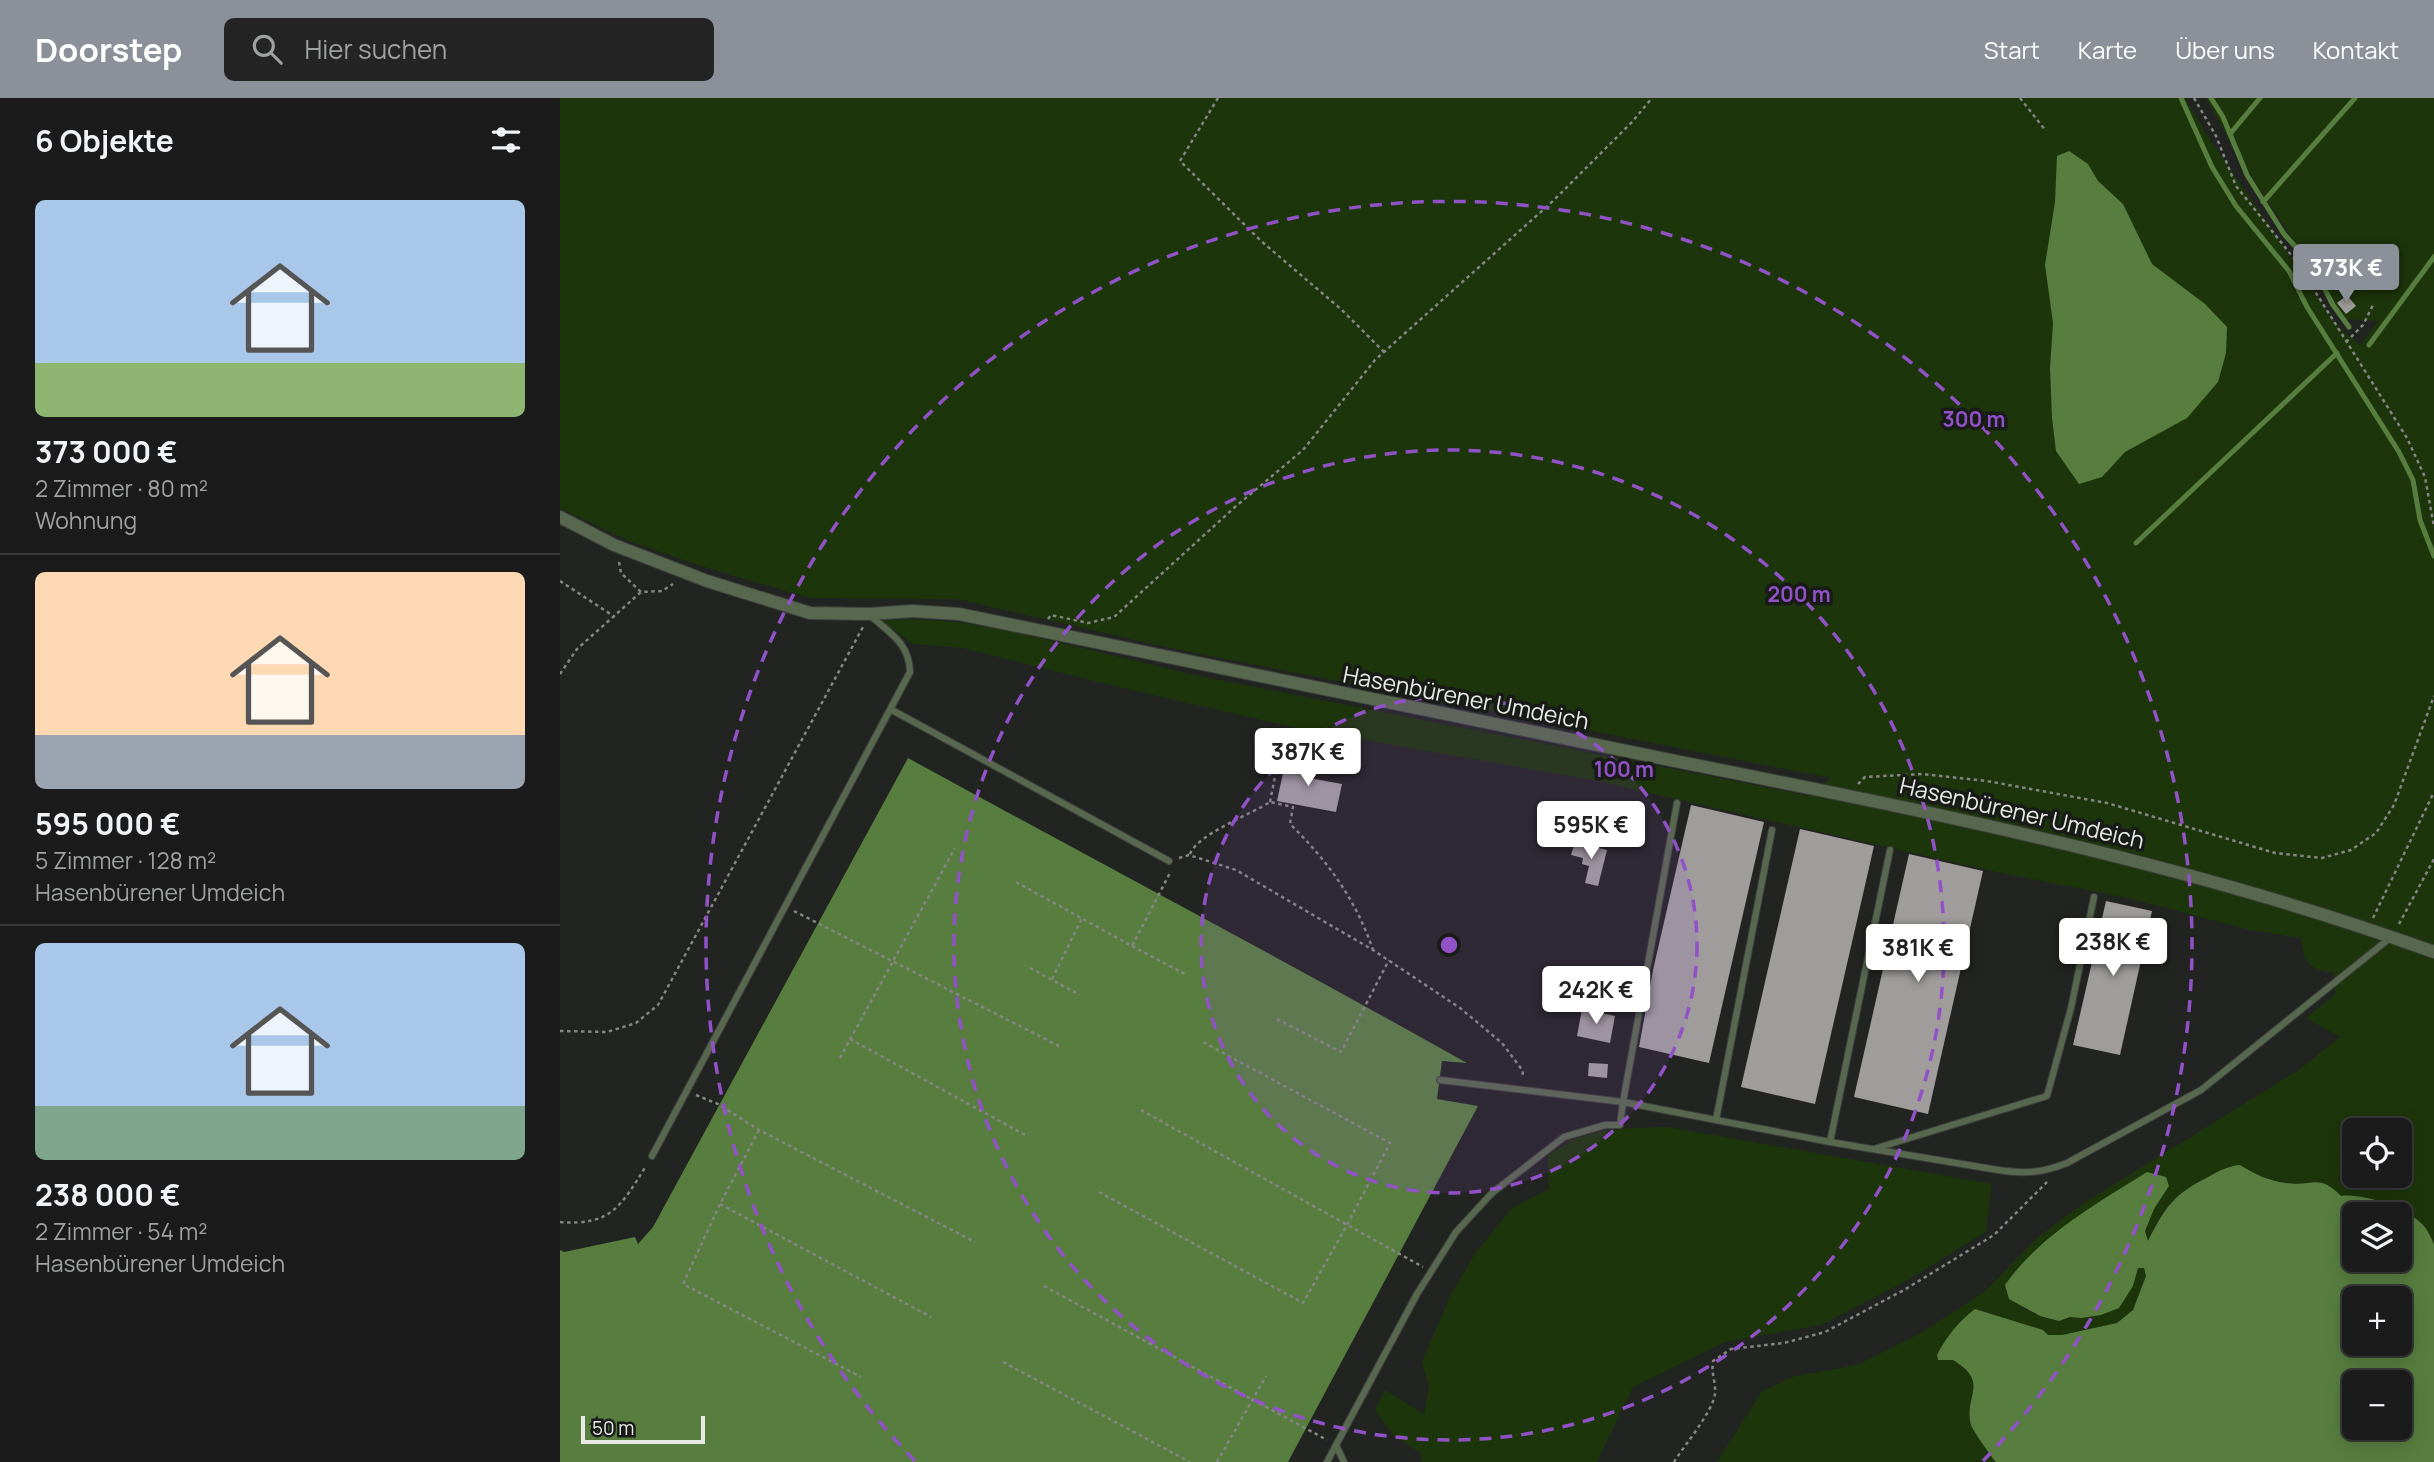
<!DOCTYPE html>
<html lang="de">
<head>
<meta charset="utf-8">
<style>
  :root { --surface:#1a1b1a; --page:#232423; --text:#f1f3f6; --muted:#9fa1a2; --line:#383939; --accent:#8c9099 }
  body { margin:0; font-family:Manrope,sans-serif; background:var(--page); color:var(--text); height:100vh; display:flex; flex-direction:column; font-size:26px; white-space:nowrap }
  * { box-sizing:border-box; margin:0 }
  p { font-size:23px; color:var(--muted) }
  .icon { flex:none; width:38px; height:38px; fill:none; stroke:currentColor; stroke-width:2; stroke-linecap:round; stroke-linejoin:round }
  .map { position:relative; flex:1; overflow:hidden }
  .drawer { display:flex; flex-direction:column; background:var(--surface); width:560px }
  .drawer>* { flex:none }
  .controls { position:absolute; left:1782px; top:1020px; display:grid; gap:14px }
  .controls a { display:grid; place-items:center; width:70px; height:70px; border-radius:10px; background:var(--surface); box-shadow:0 4px 18px #0003,0 0 0 2px var(--line); font-size:35px }
  .scale { position:absolute; left:21px; bottom:18px; width:124px; box-sizing:border-box; padding-left:7px; border:4px solid #e9eae8; border-top:0; font-size:19px; line-height:24px; white-space:nowrap; color:#e9eae8; -webkit-text-stroke:5px #191b18; paint-order:stroke }
  .price { position:absolute; translate:-50% -60px; padding:0 16px; border-radius:7px; background:#fff; color:#222; font-size:23px; line-height:46px; filter:drop-shadow(0 2px 4px #0008) }
  .price::after { content:''; position:absolute; left:50%; top:42px; width:21px; height:16px; margin-left:-10px; background:inherit; clip-path:polygon(0 0,100% 0,50% 100%) }
  .price.on { background:var(--accent); color:#fff }
  ul { padding:0; list-style:none }
  li { display:grid; align-content:center; gap:14px; height:371px; padding:0 35px }
  li+li { border-top:2px solid var(--line) }
  li span { display:grid; place-items:center; height:217px; border-radius:10px; color:#555 }
  li>.icon { margin-inline-start:auto }
  span .icon { width:126px; height:126px; fill:#fffc; stroke-width:1 }
  li b { font-size:30px }
  h2 { display:flex; justify-content:space-between; align-items:center; height:84px; padding:0 35px; font-size:30px }
  header { display:flex; align-items:center; gap:42px; box-sizing:border-box; height:98px; padding:0 35px; background:var(--accent); color:#fff }
  header strong { font-size:33px }
  nav { display:flex; gap:38px; margin-inline-start:auto; font-size:24px }
  .search { width:490px; height:63px; background:var(--page); display:flex; align-items:center; gap:18px; box-sizing:border-box; padding:0 24px; border-radius:10px; color:var(--muted); font-size:26px }
  main { display:flex; flex:1; min-height:0 }
  .map>svg:first-child { display:block }
  .green { fill:#1d350b; fill-rule:evenodd }
  .water { fill:#577e3f; fill-rule:evenodd }
  .lines { fill:none; stroke-linecap:round; stroke-linejoin:round }
  .stream { stroke:#577e3f; stroke-width:5 }
  .building { fill:#a09c9c }
  .service-casing { stroke:#3e403e; stroke-width:8 }
  .minor-casing { stroke:#3e403e; stroke-width:14 }
  .path { stroke:#858684; stroke-width:2.5; stroke-dasharray:3.5 3.5; stroke-linecap:butt }
  .service { stroke:#58684e; stroke-width:6 }
  .minor { stroke:#58684e; stroke-width:12 }
  .ring { fill:none; stroke:#9152c7; stroke-width:3.5; stroke-dasharray:12 9 }
  .labels { text-anchor:middle; stroke-width:7; stroke-linejoin:round; paint-order:stroke }
  .street-label { font-size:23px; fill:#e9eae8; stroke:#191b18 }
  .centre { fill:#9152c7; stroke:#191b18; stroke-width:3.5 }
  .ring-label { font-size:21px; text-anchor:middle; font-weight:bold; fill:#9152c7; stroke:#191b18; stroke-width:7; stroke-linejoin:round; paint-order:stroke }
</style>
</head>
<body>
<header>
<strong>Doorstep</strong>
<div class="search"><svg class="icon" aria-label="search" viewBox="0 0 24 24"><circle cx="10" cy="10" r="6"/><path d="M15 15l6 6"/></svg>Hier suchen</div>
<nav><a>Start</a><a>Karte</a><a>Über uns</a><a>Kontakt</a></nav>
</header>
<main>
<section class="drawer">
<h2>6 Objekte<svg class="icon" aria-label="filters" viewBox="0 0 24 24"><path d="M4 7h16M4 17h16"/><circle cx="9" cy="7" r="2"/><circle cx="15" cy="17" r="2"/></svg></h2>
<ul>
<li><span style="background:linear-gradient(#a9c7e8 75%,#8fb573 0)"><svg class="icon" aria-label="home" viewBox="0 0 24 24"><path d="M3 11l9-7 9 7M6 9v11h12V9"/></svg></span><div><b>373 000 €</b><p>2 Zimmer · 80 m²</p><p>Wohnung</p></div></li>
<li><span style="background:linear-gradient(#ffd9b3 75%,#9aa5b1 0)"><svg class="icon" aria-label="home" viewBox="0 0 24 24"><path d="M3 11l9-7 9 7M6 9v11h12V9"/></svg></span><div><b>595 000 €</b><p>5 Zimmer · 128 m²</p><p>Hasenbürener Umdeich</p></div></li>
<li><span style="background:linear-gradient(#a9c7e8 75%,#7fa58c 0)"><svg class="icon" aria-label="home" viewBox="0 0 24 24"><path d="M3 11l9-7 9 7M6 9v11h12V9"/></svg></span><div><b>238 000 €</b><p>2 Zimmer · 54 m²</p><p>Hasenbürener Umdeich</p></div></li>
</ul>
</section>
<div class="map">
<svg width="1874" height="1364" viewBox="0 0 1874 1364">
  <rect width="100%" height="100%" fill="#222422"/>
  <path class="green" d="M0,0H1625L1649,40L1779,229L1800,247L1818,223L1785,221L1680,61L1646,0H1874V1146C1871,1140 1868,1132 1863,1127C1848,1110 1804,1095 1781,1099C1758,1074 1751,1090 1723,1084C1714,1083 1705,1080 1697,1077C1690,1075 1684,1069 1678,1068C1669,1066 1661,1072 1653,1076C1618,1094 1603,1106 1588,1144L1584,1133L1594,1111L1609,1088L1462,1210L1480,1218L1499,1223L1510,1219L1521,1220L1573,1188L1578,1170H1584L1586,1178L1573,1212L1557,1225L1502,1237H1488L1482,1232L1415,1211C1399,1223 1387,1239 1377,1257L1378,1262H1393C1431,1285 1403,1298 1411,1327C1412,1331 1432,1360 1436,1364H1157L1202,1293L1235,1278L1297,1267L1361,1235L1424,1194L1478,1139L1524,1105L1740,971L1780,939L1746,920L1775,896L1774,875C1748,871 1744,866 1741,840L1690,832L1572,801L1432,773L1033,682L736,630L538,584L403,550L353,546L322,523L350,521L397,524L445,532L639,578L1250,698L1271,680L610,550L397,501L250,500L138,467L71,444L0,410ZM1794,1032H1839V1078H1794Z
    M1108,1029L1432,1086L1426,1134L1346,1183L1261,1227L1165,1244L1073,1289L1037,1364H862L861,1355L834,1338L815,1312L825,1292L864,1316L869,1288L862,1264L891,1196L916,1154L952,1110L989,1091L988,1058C995,1053 1003,1047 1011,1043C1039,1029 1077,1030 1108,1029Z"/>
  <path class="water" d="M1509,53L1528,66L1538,83L1563,106L1592,166L1645,206L1667,229L1666,255L1658,284L1627,320L1565,354L1542,379L1519,386L1496,353L1492,320L1490,270L1493,225L1485,167L1495,104L1497,58Z
    M348,660C534,762 722,861 907,965L882,963L877,1001L918,1008L728,1364H0V1152L4,1154L75,1139L78,1146L93,1129Z
    M1680,1067C1694,1076 1709,1083 1726,1085C1754,1089 1758,1075 1781,1098C1804,1095 1848,1110 1863,1127C1868,1132 1871,1140 1874,1146V1364H1436C1432,1360 1412,1331 1411,1327C1403,1298 1431,1285 1393,1262H1378L1377,1257C1386,1239 1399,1223 1415,1211L1483,1232L1488,1237H1502L1557,1225L1573,1212L1586,1178L1584,1170H1578L1573,1188L1559,1210L1541,1217L1521,1220L1510,1219L1499,1223L1480,1218L1449,1201L1445,1187C1480,1137 1536,1106 1587,1074L1606,1079L1609,1088L1594,1111L1585,1133L1588,1143C1605,1109 1614,1096 1648,1079C1659,1073 1667,1068 1680,1067ZM1839,1116V1162H1794V1116ZM1794,1200H1839V1246H1794ZM1794,1284H1839V1330H1794Z"/>
  <g class="lines">
    <path class="stream" d="M1621,0L1652,69L1676,108L1729,173L1747,209L1839,354L1853,382L1860,422L1874,458
      M1651,0L1663,19L1687,77L1724,136L1752,167L1773,207L1789,229
      M1670,36L1700,0
      M1703,104L1795,0
      M1809,247L1874,159
      M1576,445L1777,255"/>
  </g>
  <path class="building" d="M1787,197L1796,208L1786,216L1777,205Z
    M737,655L753,659L749,680L782,686L776,714L717,703L723,675L732,676Z
    M1131,707L1204,724L1149,965L1079,949L1093,872Z
    M1240,731L1314,748L1255,1006L1181,989Z
    M1015,744L1047,752L1038,788L1025,785L1029,768L1022,766L1023,760L1011,757Z
    M1349,756L1423,773L1368,1016L1294,999Z
    M1546,803L1592,813L1560,957L1513,947Z
    M1022,911L1055,918L1050,945L1017,938Z
    M1029,965L1048,966L1047,980L1028,978Z"/>
  <g class="lines">
    <defs>
      <path id="service" d="M332,612L609,763
        M880,982L1063,1004L1117,705
        M1156,1022L1212,732
        M1270,1044L1330,752
        M1317,1050L1487,998L1511,910L1534,799
        M92,1058L350,574C349,545 331,536 311,518
        M776,1347L784,1364
        M767,1364L857,1196L896,1134L932,1095L1004,1039L1045,1027H1060L1063,1004L1270,1044L1438,1072C1465,1076 1482,1075 1507,1065L1641,992L1830,840"/>
      <path id="minor" d="M0,419L54,447L147,483L250,515L310,516L352,513L399,516C637,567 876,615 1115,663C1371,714 1628,765 1874,854"/>
    </defs>
    <use href="#service" class="service-casing"/>
    <use href="#minor" class="minor-casing"/>
    <path class="path" d="M658,0L620,63L701,143L782,212L824,254
      M1460,0L1486,33
      M1634,0L1656,38L1676,88L1736,163L1847,340L1865,379L1874,429
      M1786,244L1803,227L1813,207
      M59,464L61,475L81,494L102,493L113,486
      M0,483L55,519
      M488,521L491,517L528,525L554,519L675,409L743,352L815,262L993,103L1072,24L1092,0
      M0,576L17,551L81,494
      M1298,686L1305,679L1362,676L1427,683L1547,705L1715,755L1762,760L1791,752L1816,735L1834,707L1874,598
      M710,704L720,653
      M630,756C639,735 690,717 710,704L733,709L730,726C768,763 796,802 813,852
      M619,760L629,757L676,772L813,852L900,910L942,945L963,973L962,980
      M456,784L572,848L611,773
      M234,813L499,948
      M1813,820L1874,694
      M1839,826L1874,761
      M572,848L625,876
      M470,870L520,897
      M492,881L522,820
      M717,921L781,954L829,862
      M0,933L47,934L76,925L98,907L303,529
      M290,941L467,1038
      M280,960L395,750
      M136,997L158,1006L199,1032L415,1144
      M581,1012L863,1169
      M199,1032L160,1106L123,1186L301,1279
      M539,1094L743,1205L788,1125L830,1045L641,943
      M160,1106L371,1219
      M0,1124C51,1128 61,1108 86,1068
      M484,1188L767,1342
      M443,1264L630,1364
      M657,1364L706,1278
      M1114,1364C1124,1348 1153,1313 1155,1296C1156,1284 1151,1276 1153,1263L1171,1251L1224,1245L1265,1234L1344,1192L1434,1137L1487,1084"/>
    <use href="#service" class="service"/>
    <use href="#minor" class="minor"/>
  </g>
  <circle cx="889" cy="847" r="248" fill="#9152c7" fill-opacity=".12"/>
  <g class="ring">
    <circle cx="889" cy="847" r="248"/>
    <circle cx="889" cy="847" r="495"/>
    <path d="M355 1363A743 743 0 1 1 1423 1363"/>
  </g>
  <g class="labels">
    <g class="street-label">
      <text transform="translate(906 600) rotate(11)" y="8">Hasenbürener Umdeich</text>
      <text transform="translate(1462 715) rotate(13)" y="8">Hasenbürener Umdeich</text>
    </g>
  </g>
  <circle cx="889" cy="847" r="10" class="centre"/>
  <g class="ring-label">
    <text x="1414" y="329">300 m</text>
    <text x="1239" y="504">200 m</text>
    <text x="1064" y="679">100 m</text>
  </g>
</svg>
<div class="controls">
<a><svg class="icon" aria-label="locate" viewBox="0 0 24 24"><circle cx="12" cy="12" r="6"/><path d="M12 2v4M12 18v4M2 12h4M18 12h4"/></svg></a>
<a><svg class="icon" aria-label="layers" viewBox="0 0 24 24"><path d="M12 4l9 5-9 5-9-5zM3 14l9 5 9-5"/></svg></a>
<a>+</a>
<a>−</a>
</div>
<div class="scale">50 m</div>
<b class="price on" style="left:1786px;top:206px">373K €</b>
<b class="price" style="left:748px;top:690px">387K €</b>
<b class="price" style="left:1031px;top:763px">595K €</b>
<b class="price" style="left:1553px;top:880px">238K €</b>
<b class="price" style="left:1358px;top:886px">381K €</b>
<b class="price" style="left:1036px;top:928px">242K €</b>
</div>
</main>
</body>
</html>
